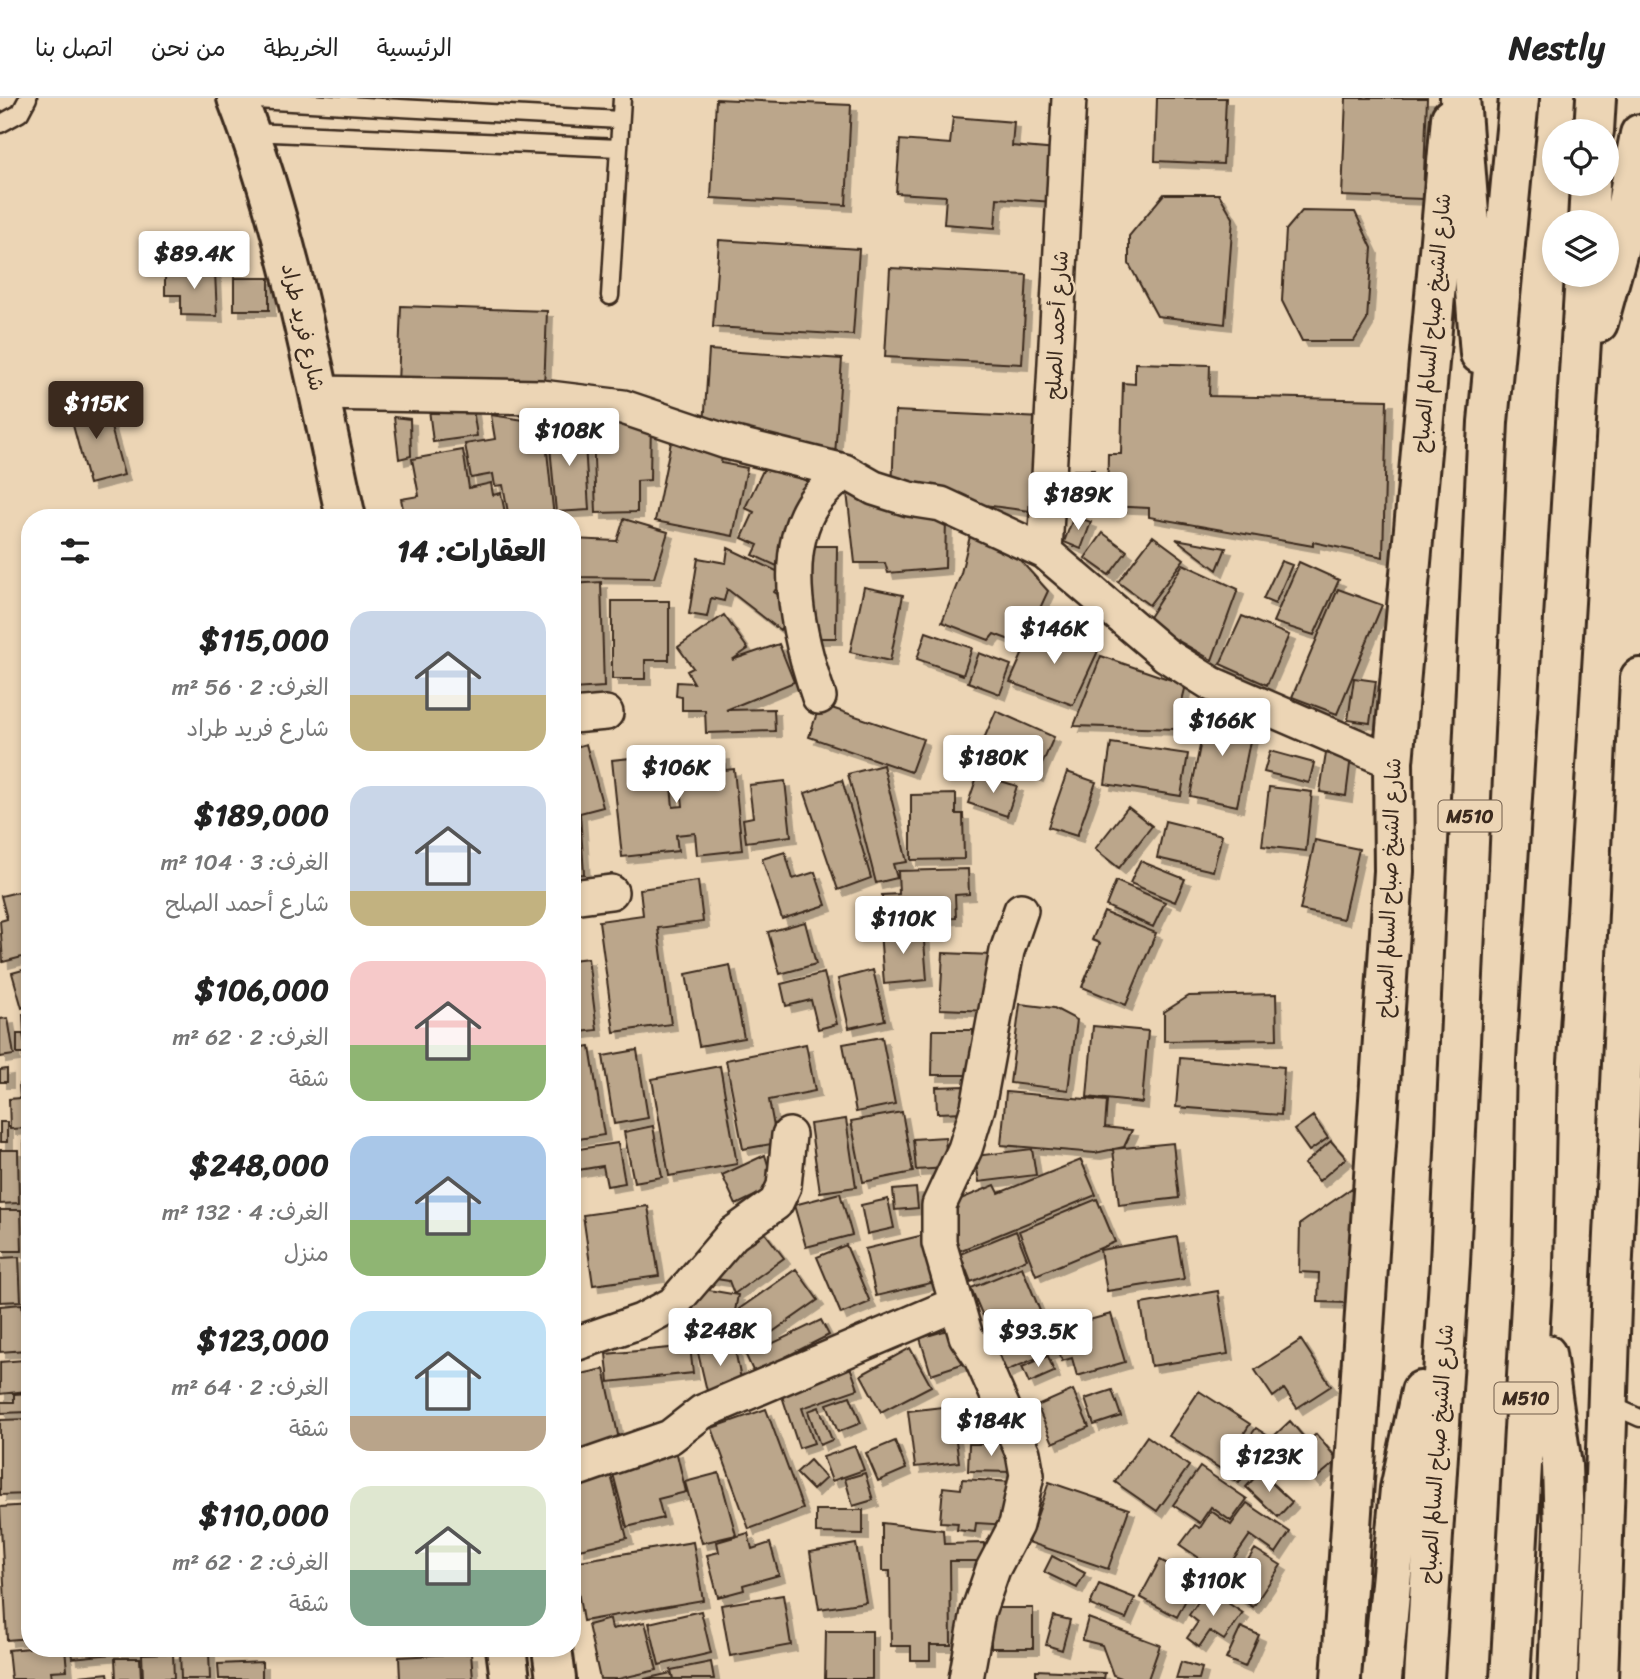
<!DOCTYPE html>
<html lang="ar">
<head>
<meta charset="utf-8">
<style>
  :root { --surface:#fff; --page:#f6f6f6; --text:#222; --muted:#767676; --line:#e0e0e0; --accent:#3b2a1e }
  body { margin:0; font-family:Sriracha,"Playpen Sans Arabic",sans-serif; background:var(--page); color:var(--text); direction:rtl; height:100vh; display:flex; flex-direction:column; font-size:26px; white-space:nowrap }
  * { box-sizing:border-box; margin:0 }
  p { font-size:23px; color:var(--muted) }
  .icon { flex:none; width:38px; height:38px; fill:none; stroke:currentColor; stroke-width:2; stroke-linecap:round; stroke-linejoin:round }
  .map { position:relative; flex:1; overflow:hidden; direction:ltr }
  .details { position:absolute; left:21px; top:411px; width:560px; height:1148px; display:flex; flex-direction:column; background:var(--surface); border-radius:28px; box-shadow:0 4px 10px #0003; direction:rtl }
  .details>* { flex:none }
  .tools { position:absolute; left:1542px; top:21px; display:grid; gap:14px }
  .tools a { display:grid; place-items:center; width:77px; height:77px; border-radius:50%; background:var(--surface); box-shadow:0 4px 10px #0003; font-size:35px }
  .price { position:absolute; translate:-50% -60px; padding:0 16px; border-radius:7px; background:#fff; color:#222; font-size:23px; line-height:46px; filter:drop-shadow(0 2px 4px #0008) }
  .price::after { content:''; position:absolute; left:50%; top:42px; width:21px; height:16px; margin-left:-10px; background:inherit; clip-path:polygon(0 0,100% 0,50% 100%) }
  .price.on { background:var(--accent); color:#fff }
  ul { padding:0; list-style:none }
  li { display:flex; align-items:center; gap:21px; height:175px; padding:0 35px }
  li span { display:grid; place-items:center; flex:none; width:196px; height:140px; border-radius:21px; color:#555 }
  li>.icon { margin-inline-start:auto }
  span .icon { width:84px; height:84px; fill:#fffc; stroke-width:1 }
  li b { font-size:30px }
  h2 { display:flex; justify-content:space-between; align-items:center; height:84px; padding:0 35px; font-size:30px }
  header { display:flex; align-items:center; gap:42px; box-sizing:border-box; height:98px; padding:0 35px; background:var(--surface); border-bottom:2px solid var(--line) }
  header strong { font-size:33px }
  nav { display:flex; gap:38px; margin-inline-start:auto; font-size:24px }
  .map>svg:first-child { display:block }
  .building { fill:#bba68b; stroke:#3b2a1e; stroke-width:2; filter:url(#shadow) }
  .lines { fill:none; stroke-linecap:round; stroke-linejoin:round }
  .lane-casing { stroke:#3b2a1e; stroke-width:21 }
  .street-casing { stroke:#3b2a1e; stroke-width:38 }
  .secondary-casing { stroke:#3b2a1e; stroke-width:44 }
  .highway-casing { stroke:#3b2a1e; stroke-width:44 }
  .lane { stroke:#ecd5b5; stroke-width:16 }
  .street { stroke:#ecd5b5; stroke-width:33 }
  .secondary { stroke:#ecd5b5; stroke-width:38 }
  .highway { stroke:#ecd5b5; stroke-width:38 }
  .labels { text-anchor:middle; stroke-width:5; stroke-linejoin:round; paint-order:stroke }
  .shield { fill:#ecd5b5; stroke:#705d4b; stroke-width:2 }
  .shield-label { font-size:19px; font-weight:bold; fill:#3b2a1e }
  .street-label { font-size:21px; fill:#3b2a1e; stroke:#ecd5b5 }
</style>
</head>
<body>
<header>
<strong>Nestly</strong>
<nav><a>الرئيسية</a><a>الخريطة</a><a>من نحن</a><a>اتصل بنا</a></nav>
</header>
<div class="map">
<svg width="1640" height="1581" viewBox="0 0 1640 1581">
  <defs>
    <filter id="shadow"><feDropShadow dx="6" dy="6" stdDeviation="0" flood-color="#0004"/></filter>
  </defs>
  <rect width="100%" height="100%" fill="#ecd5b5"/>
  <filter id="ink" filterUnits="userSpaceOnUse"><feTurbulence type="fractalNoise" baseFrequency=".0143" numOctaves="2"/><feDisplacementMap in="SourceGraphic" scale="14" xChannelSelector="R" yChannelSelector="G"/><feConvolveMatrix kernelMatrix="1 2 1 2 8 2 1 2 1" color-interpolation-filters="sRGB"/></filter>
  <g filter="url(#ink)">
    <path class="building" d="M1157,0H1226L1223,66L1155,63Z
      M1346,0H1427L1423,101L1342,98Z
      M716,1L851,7L846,107L711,100Z
      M953,19L1014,24L1012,48L1057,52L1053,104L997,100L995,130L944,126L946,98L896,95L900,42L950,46Z
      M1164,96H1219L1233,120L1225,226L1157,218L1129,166V138Z
      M1302,113L1355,114L1372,150L1367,222L1354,243H1302L1282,203L1286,132Z
      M719,142L859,151L853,237L713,229Z
      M890,170L1027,177L1022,266L885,259Z
      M165,173H215L217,218L181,217V197H165Z
      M234,180H269V212H234Z
      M401,208L547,213L544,292L398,286Z
      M709,252L842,261L835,357L704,328Z
      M1135,265L1210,267L1209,298L1387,302L1383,459L1313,444V448L1149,419V410L1107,408L1108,356H1121L1123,285L1135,286Z
      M103,300L124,377L89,386L68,309Z
      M428,303L473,311L477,338L433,344Z
      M592,308L651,321L650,382L637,383V414L596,415Z
      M895,313L1043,320L1038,414L892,395Z
      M491,317L544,325L554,420H509L503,387L495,388L493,376L471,380L465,346L495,341Z
      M394,319L410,321L411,358L399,361Z
      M548,326L584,329L589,412L556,414Z
      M671,344L723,354L721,365L747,370L733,438L655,423Z
      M463,352L469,390L491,385L493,397L501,395L506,420H405L401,401L419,398L412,361Z
      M767,364L817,388L779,469L753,457L758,447L742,440L754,414L745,410Z
      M1074,372H1094V401H1074Z
      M847,394L926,409L946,419L945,470L888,475L885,465H855Z
      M1074,418L1091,424L1081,451L1064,444Z
      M624,421L668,434L654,480L572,479V441L617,443Z
      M971,434L1019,461L1048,493L1023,547L994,536L989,542L942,524L960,479Z
      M1103,435L1127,453L1109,477L1085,460Z
      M1153,438L1184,461L1149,507L1118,484Z
      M1176,441L1226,450L1217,472Z
      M806,448H837L836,540H806Z
      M728,450L785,477L774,494L794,507L780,532L727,491L724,503L711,500L707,519L689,516L698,460L726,465Z
      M1281,463L1292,467L1275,506L1263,501Z
      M1299,464L1339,482L1314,537L1273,524Z
      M1183,466L1238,491L1212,562L1146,524Z
      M601,484L604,589L572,591V486Z
      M864,489L903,497L890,563L850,554Z
      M1338,491L1382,507L1337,616L1292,599Z
      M612,503H669V562H645V581H612Z
      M724,517L748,551L732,562L779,546L794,584L726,612L774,611L775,633L706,635L705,612H682V599L676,598L677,584L694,585L687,573L693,570L678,549Z
      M1242,518L1289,537L1267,587L1220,566Z
      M1035,527L1098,553L1073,607L1010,584Z
      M926,534L972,550L963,577L917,561Z
      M979,555L1011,567L1000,596L968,584Z
      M1101,558L1186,587L1175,631L1074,628Z
      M1354,580L1376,583L1370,625L1348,622Z
      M820,606L923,641L911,674L809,639Z
      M996,613L1054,639L1037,678L979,652Z
      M1207,613L1254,623L1237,708L1190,698Z
      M1111,645L1188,656L1181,698L1105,686Z
      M586,646L603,709L580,715L584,776L572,777V650Z
      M1270,653L1314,665L1309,685L1264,674Z
      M1326,655L1351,658L1346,698L1320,694Z
      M668,656L673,709L683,708L678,661L724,656L725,672L734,671L742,752L697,757L695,735L676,737L678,753L622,759L612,662Z
      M883,667L907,764L893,766L897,780L876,785L848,676Z
      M1067,674L1096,684L1077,738L1048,729Z
      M978,676L1017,688L1007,718L968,705Z
      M842,682L871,780L838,792L805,695Z
      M785,683L791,738L746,744L743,721L753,719L749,687Z
      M1269,689L1312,694L1306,753L1262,748Z
      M956,696V716H963L964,761L911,762V697Z
      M1128,709L1152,728L1119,770L1095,751Z
      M1165,723L1222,737L1213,773L1157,760Z
      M1315,742L1359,751L1343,821L1300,812Z
      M785,754L793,781L815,774L826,807L782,821L762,761Z
      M1140,763L1185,781L1175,804L1130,785Z
      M968,771L969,796L955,797L956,820L883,822L882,797L899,796L898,773Z
      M698,783L703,824L658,830L671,926L614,934L599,823L643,817L640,791Z
      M1116,783L1165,804L1153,829L1106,808Z
      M30,791V857L3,864L0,823L7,821L1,798Z
      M1104,814L1156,835L1126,907L1082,889L1100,845L1092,842Z
      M805,824L816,866L780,876L768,834Z
      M923,830L927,882L884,886L880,833Z
      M943,855L993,857L990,913L940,911Z
      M588,860L597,932L572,935V862Z
      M730,867L744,940L699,948L686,876Z
      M30,870V907L22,910L12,875Z
      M873,872L885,922L849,930L838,881Z
      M824,875L837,926L818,931L811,902L786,908L781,886Z
      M1276,896L1277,941L1164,943V914L1189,898Z
      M1020,906L1054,910L1077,922L1068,992L1010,985Z
      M23,916H30V937H24Z
      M8,920L14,957L0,959V921Z
      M1093,928L1148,933L1142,1005L1087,999Z
      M933,932H973V977H932Z
      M17,936H23L27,956H17Z
      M882,939L895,1006L856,1014L843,946Z
      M806,946L815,993L769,1002L777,1045L743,1051L726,962Z
      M590,949L604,1037L572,1042V952Z
      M637,952L648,1020L614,1026L603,958Z
      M23,959H30V983H24Z
      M1180,960L1284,969L1281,1017L1176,1009Z
      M720,968L737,1066L669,1078L652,981Z
      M7,971V984H0V972Z
      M25,985H30V1030L10,1031L9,1001L20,1000L19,986Z
      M964,988L965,1014L937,1015L936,989Z
      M1006,994L1107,1003L1105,1029L1132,1032L1124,1049L1095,1055L1001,1047Z
      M902,1014L913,1074L863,1084L851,1023Z
      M1313,1018L1328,1040L1309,1053L1294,1032Z
      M846,1021L856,1089L820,1094L810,1026Z
      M0,1024H7V1044H0Z
      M653,1028L662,1079L634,1084L624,1034Z
      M24,1039H30V1084H25Z
      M945,1039L947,1070L916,1072L913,1041Z
      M1331,1043L1346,1060L1319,1083L1304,1066Z
      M618,1045L625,1085L607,1088L603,1068L572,1073V1052Z
      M1173,1045L1179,1100L1119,1107L1113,1051Z
      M1032,1051L1036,1077L979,1084L975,1058Z
      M0,1052H18L19,1105L0,1106Z
      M765,1057L770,1074L769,1091L736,1107L722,1077Z
      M1081,1062L1096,1097L959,1153L941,1109L995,1087L999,1095Z
      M916,1090L918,1110L895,1112L893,1092Z
      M1352,1090L1348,1205L1318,1204L1319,1175L1299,1174L1300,1126Z
      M840,1095L852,1137L806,1149L794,1107Z
      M27,1096H30V1131H27Z
      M888,1101L894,1130L867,1136L861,1107Z
      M1097,1101L1115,1144L1036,1177L1019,1133Z
      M648,1108L659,1178L593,1187L583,1117Z
      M0,1112H21L22,1153H0Z
      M759,1127L784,1160L734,1196L729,1183L710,1180Z
      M1016,1133L1027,1161L971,1184L960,1156Z
      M928,1136L939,1183L876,1198L865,1151Z
      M1177,1139L1184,1181L1107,1193L1100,1152Z
      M846,1147L870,1204L841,1216L817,1159Z
      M19,1159L21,1203L0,1204V1160Z
      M1022,1169L1056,1252L1006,1273L971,1190Z
      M796,1171L818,1202L761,1242L739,1211Z
      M697,1190L738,1197L729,1245L688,1238Z
      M1218,1193L1228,1256L1151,1268L1141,1206Z
      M22,1206L26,1252L0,1254V1208Z
      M1111,1216L1125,1264L1077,1278L1072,1260L1062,1263L1053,1232Z
      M821,1222L829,1237L754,1275L738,1240L751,1235L759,1252Z
      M958,1229L968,1264L931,1276L920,1240Z
      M1301,1242L1331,1288L1297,1310L1284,1291L1273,1299L1255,1272Z
      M734,1247L742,1286L707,1293L698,1255Z
      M690,1248L693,1275L609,1284L606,1256Z
      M910,1250L931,1288L881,1314L861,1277Z
      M1048,1258L1054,1274L1029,1285L1022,1269Z
      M24,1262L27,1293L0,1296V1264Z
      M849,1266L858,1291L802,1310L814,1345L799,1350L779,1289Z
      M604,1271L620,1346L572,1357V1278Z
      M1073,1292L1089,1329L1053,1345L1037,1308Z
      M1112,1292L1121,1318L1094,1327L1085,1301Z
      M1199,1293L1250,1326L1221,1371L1169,1338Z
      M30,1295V1314L1,1315L0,1304H14V1296Z
      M850,1298L861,1325L838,1334L827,1306Z
      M951,1308L959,1364L915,1369L908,1313Z
      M819,1309L832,1342L820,1347L808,1313Z
      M766,1311L803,1411L749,1431L712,1330Z
      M30,1321V1405H29V1396L0,1397V1322Z
      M1290,1323L1308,1344L1316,1336L1338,1362L1314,1382L1297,1362L1283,1374L1267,1354L1280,1343L1275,1337Z
      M1256,1330L1271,1340L1239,1385L1224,1375Z
      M1147,1338L1189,1368L1157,1413L1115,1384Z
      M895,1343L906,1371L878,1383L866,1355Z
      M969,1346H1014L1013,1374L968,1373Z
      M855,1348L864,1372L832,1383L823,1359Z
      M676,1352L686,1394L658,1401L663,1420L627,1429L611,1368Z
      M810,1362L826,1380L813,1392L796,1375Z
      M1200,1369L1247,1401L1231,1423L1211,1409L1200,1425L1173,1407Z
      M1260,1374L1292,1404L1278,1419L1246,1389Z
      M719,1375L736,1437L702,1445L685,1384Z
      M865,1375L873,1402L853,1408L845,1381Z
      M611,1377L627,1440L579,1451L572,1423V1386Z
      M962,1381L1013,1384L1010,1427L976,1425L975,1434L957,1432L958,1425L940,1424L943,1389L961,1391Z
      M1049,1384L1129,1411L1108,1471L1028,1444Z
      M1247,1405L1290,1434L1276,1455L1250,1437L1223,1476L1180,1447L1195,1427L1200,1430L1211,1413L1231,1427Z
      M30,1407V1540L7,1542L0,1409Z
      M816,1412H863V1436L816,1435Z
      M882,1425L943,1432L944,1446L984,1445V1463H950L951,1547H930V1562H911V1548H891L890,1473H882Z
      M748,1435L752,1451L770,1445L779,1477L743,1487L744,1492L718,1499L707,1457L719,1454L717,1444Z
      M693,1444L703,1502L583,1523L573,1464Z
      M856,1446L866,1504L819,1511L810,1454Z
      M1255,1451L1281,1467L1253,1509L1228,1493Z
      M1052,1458L1085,1475L1077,1490L1044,1474Z
      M1160,1462L1197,1481L1177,1519L1140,1499Z
      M1099,1486L1135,1500L1126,1521L1090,1507Z
      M1207,1491L1243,1515L1224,1542L1210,1533L1199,1549L1187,1540L1198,1524L1189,1517Z
      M783,1497L791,1547L730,1558L721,1507Z
      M991,1510H1033V1550H991Z
      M701,1513L711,1555L659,1567L649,1525Z
      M1054,1518L1070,1522L1062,1552L1046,1547Z
      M1088,1520L1160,1547L1148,1581H1124L1113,1577L1102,1547L1082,1542Z
      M610,1521L612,1531L645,1524L657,1572L618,1581H600L588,1527Z
      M1241,1529L1259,1537L1245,1569L1226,1561Z
      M826,1533H872V1581H825Z
      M30,1550H65L67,1572L51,1573L52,1581H11L8,1552Z
      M71,1550H113V1556L72,1560Z
      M117,1550H162V1554L117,1556Z
      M180,1553H209L210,1581H181Z
      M173,1555L174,1580L143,1581L142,1556Z
      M471,1555L473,1581H400L399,1559Z
      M115,1560H140L141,1581H116Z
      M262,1564V1581H219L218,1566Z
      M711,1564L714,1581H673L671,1572Z
      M1181,1564L1202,1570L1199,1581H1176Z
      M1036,1572L1105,1575L1104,1581H1036Z
      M108,1575L109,1581H80V1578Z
      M671,1575L673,1581H644Z"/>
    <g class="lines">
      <defs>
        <path id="lane" d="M238,1L620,22
          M0,26L20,15L28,0
          M250,34L619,50
          M610,198L622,0
          M1609,1306L1640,1320"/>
        <path id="street" d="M319,295L541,299L623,309L727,344L844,373L874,390L909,401L941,406L1045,454L1166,557L1212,586L1393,664
          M1045,454L1069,0
          M819,599C800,544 778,457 814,404C822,393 835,383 844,373
          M572,618L606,615
          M572,799L611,794
          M572,1247L641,1223L673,1206L733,1136L776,1105L784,1088L789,1037
          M572,1373L670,1339L702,1314L956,1206
          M966,1581L978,1514L993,1471L1016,1427L1027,1377L1023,1355L981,1260L966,1238L939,1145V1107L965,1051L978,1009L1007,853L1021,812"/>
        <path id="secondary" d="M237,0C289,135 315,279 346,420
          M506,1550L510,1581
          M552,1550L556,1581
          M1341,1581L1394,773L1393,664L1451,20
          M1598,1581L1612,1180L1640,580"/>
        <path id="highway" d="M1460,0L1480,256
          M1594,33L1596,0
          M1588,124L1590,86
          M1598,225L1619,149L1640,36
          M1546,1256L1562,1368L1564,1430L1558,1581
          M1382,1581L1400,1391L1421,1293
          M1424,1581L1450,1165L1488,324L1519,0
          M1510,1581L1533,1171L1537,963L1585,177"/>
      </defs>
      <use href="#lane" class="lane-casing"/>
      <use href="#street" class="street-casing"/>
      <use href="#secondary" class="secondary-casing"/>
      <use href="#highway" class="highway-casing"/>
      <use href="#lane" class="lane"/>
      <use href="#street" class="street"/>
      <use href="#secondary" class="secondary"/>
      <use href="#highway" class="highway"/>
    </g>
  </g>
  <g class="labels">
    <g class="shield">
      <rect x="1438.5" y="702.5" width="63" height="31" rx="5"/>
      <rect x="1494.5" y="1284.5" width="63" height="31" rx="5"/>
    </g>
    <g class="shield-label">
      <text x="1470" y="725">M510</text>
      <text x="1526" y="1307">M510</text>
    </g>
    <g class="street-label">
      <text transform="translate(1432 225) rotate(-85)" y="7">شارع الشيخ صباح السالم الصباح</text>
      <text transform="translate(1057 227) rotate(-87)" y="7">شارع أحمد الصلح</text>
      <text transform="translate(303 229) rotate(77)" y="7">شارع فريد طراد</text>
      <text transform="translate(1389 790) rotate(-88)" y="7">شارع الشيخ صباح السالم الصباح</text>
      <text transform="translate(1437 1356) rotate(-86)" y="7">شارع الشيخ صباح السالم الصباح</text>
    </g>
  </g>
</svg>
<div class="tools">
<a><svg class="icon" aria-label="locate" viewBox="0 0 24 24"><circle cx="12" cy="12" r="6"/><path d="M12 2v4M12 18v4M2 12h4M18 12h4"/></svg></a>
<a><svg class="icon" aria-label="layers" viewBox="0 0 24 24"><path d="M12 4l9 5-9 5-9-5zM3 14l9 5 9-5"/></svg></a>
</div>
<b class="price" style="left:194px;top:193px">$89.4K</b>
<b class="price on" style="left:96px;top:343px">$115K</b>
<b class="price" style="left:569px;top:370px">$108K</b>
<b class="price" style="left:1078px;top:434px">$189K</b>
<b class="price" style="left:1054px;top:568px">$146K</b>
<b class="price" style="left:1222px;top:660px">$166K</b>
<b class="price" style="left:993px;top:697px">$180K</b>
<b class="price" style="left:676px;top:707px">$106K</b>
<b class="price" style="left:903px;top:858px">$110K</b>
<b class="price" style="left:720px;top:1270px">$248K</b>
<b class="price" style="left:1038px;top:1271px">$93.5K</b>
<b class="price" style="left:991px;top:1360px">$184K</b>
<b class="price" style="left:1269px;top:1396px">$123K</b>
<b class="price" style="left:1213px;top:1520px">$110K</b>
<section class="details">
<h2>العقارات: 14<svg class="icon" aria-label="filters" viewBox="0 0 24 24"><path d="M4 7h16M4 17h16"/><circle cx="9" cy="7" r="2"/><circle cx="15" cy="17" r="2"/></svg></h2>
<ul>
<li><span style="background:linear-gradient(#c9d6e8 60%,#c2b280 0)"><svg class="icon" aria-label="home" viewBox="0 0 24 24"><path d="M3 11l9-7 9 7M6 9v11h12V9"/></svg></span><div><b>$115,000</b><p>الغرف: 2 · 56 m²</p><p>شارع فريد طراد</p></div></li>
<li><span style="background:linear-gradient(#c9d6e8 75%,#c2b280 0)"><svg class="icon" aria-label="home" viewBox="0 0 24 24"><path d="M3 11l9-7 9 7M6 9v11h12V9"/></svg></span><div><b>$189,000</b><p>الغرف: 3 · 104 m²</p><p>شارع أحمد الصلح</p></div></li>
<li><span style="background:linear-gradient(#f6c9c9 60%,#8fb573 0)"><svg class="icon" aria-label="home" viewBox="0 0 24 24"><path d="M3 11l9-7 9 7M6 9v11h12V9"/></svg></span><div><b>$106,000</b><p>الغرف: 2 · 62 m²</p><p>شقة</p></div></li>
<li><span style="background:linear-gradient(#a9c7e8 60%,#8fb573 0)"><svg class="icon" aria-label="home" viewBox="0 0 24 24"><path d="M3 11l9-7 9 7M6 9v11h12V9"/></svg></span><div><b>$248,000</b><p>الغرف: 4 · 132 m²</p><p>منزل</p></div></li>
<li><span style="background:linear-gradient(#bfe0f5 75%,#b9a48a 0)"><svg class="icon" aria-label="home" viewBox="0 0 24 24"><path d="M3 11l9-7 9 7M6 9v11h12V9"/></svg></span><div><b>$123,000</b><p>الغرف: 2 · 64 m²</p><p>شقة</p></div></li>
<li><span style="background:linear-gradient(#dfe7d0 60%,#7fa58c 0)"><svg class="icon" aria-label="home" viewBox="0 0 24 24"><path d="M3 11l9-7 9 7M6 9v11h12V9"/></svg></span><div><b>$110,000</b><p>الغرف: 2 · 62 m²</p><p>شقة</p></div></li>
</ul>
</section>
</div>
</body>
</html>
